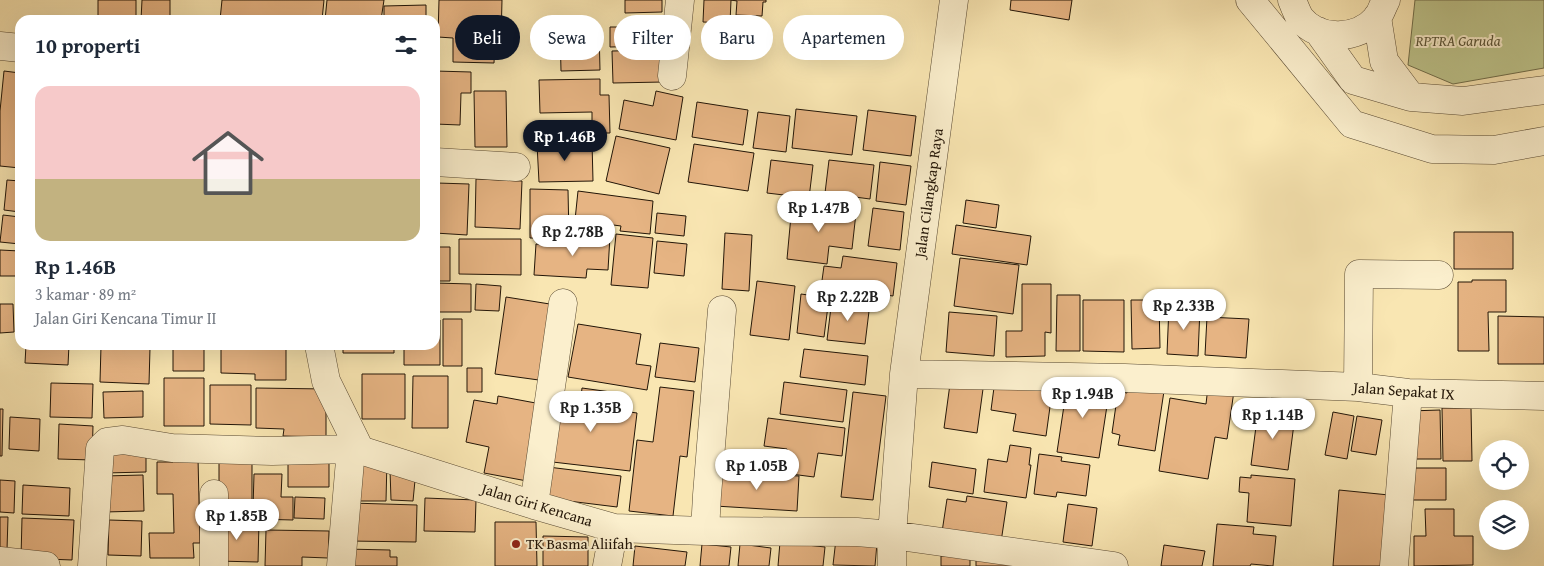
<!DOCTYPE html>
<html lang="id">
<head>
<meta charset="utf-8">
<style>
  :root { --surface:#fff; --page:#f6f6f7; --text:#1f2937; --muted:#747a83; --line:#e0e1e3; --accent:#111827 }
  body { margin:0; font-family:"Gentium Book Plus",serif; background:var(--page); color:var(--text); height:100vh; display:flex; flex-direction:column; font-size:19px; white-space:nowrap }
  * { box-sizing:border-box; margin:0 }
  p { font-size:16px; color:var(--muted) }
  .icon { flex:none; width:28px; height:28px; fill:none; stroke:currentColor; stroke-width:2; stroke-linecap:round; stroke-linejoin:round }
  .map { position:relative; flex:1; overflow:hidden }
  .drawer { position:absolute; left:15px; top:15px; width:425px; height:335px; display:flex; flex-direction:column; background:var(--surface); border-radius:15px; box-shadow:0 5px 20px #0002 }
  .drawer>* { flex:none }
  .guide { position:absolute; left:455px; top:15px; width:475px; height:45px; display:flex; gap:10px }
  .tools { position:absolute; left:1479px; top:440px; display:grid; gap:10px }
  .tools a { display:grid; place-items:center; width:50px; height:50px; border-radius:50%; background:var(--surface); box-shadow:0 5px 20px #0002; font-size:25px }
  .price { position:absolute; translate:-50% -42px; padding:0 11px; border-radius:18px; background:#fff; color:#222; font-size:16px; line-height:32px; filter:drop-shadow(0 1px 2px #0008) }
  .price::after { content:''; position:absolute; left:50%; top:30px; width:15px; height:11px; margin-left:-8px; background:inherit; clip-path:polygon(0 0,100% 0,50% 100%) }
  .price.current { background:var(--accent); color:#fff }
  ul { padding:0; list-style:none }
  li { display:grid; align-content:center; gap:10px; height:265px; padding:0 20px }
  li+li { border-top:1px solid var(--line) }
  li span { display:grid; place-items:center; height:155px; border-radius:15px; color:#555 }
  li>.icon { margin-inline-start:auto }
  span .icon { width:90px; height:90px; fill:#fffc; stroke-width:1 }
  li b { font-size:21px }
  h2 { display:flex; justify-content:space-between; align-items:center; height:60px; padding:0 20px; font-size:21px }
  .tag { padding:0 18px; border-radius:22px; background:var(--surface); box-shadow:0 5px 20px #0002; font-size:18px; line-height:45px }
  .tag.current { background:var(--accent); color:#fff }
  .map>svg:first-child { display:block }
  .green { fill:#bec58c; stroke:#706d4a }
  .building { fill:#e6b483; stroke:#221507 }
  .lines { fill:none; stroke-linecap:round; stroke-linejoin:round }
  .minor-casing { stroke:#584932; stroke-width:29 }
  .minor { stroke:#fbefcd; stroke-width:28 }
  .poi-dot { fill:#8f2418; stroke:#fbefcd; stroke-width:2 }
  .labels { text-anchor:middle; stroke-width:4; stroke-linejoin:round; paint-order:stroke }
  .park-label { font-size:15px; font-style:italic; fill:#595336; stroke:#fbefcd }
  .street-label { font-size:15px; fill:#221507; stroke:#fbefcd }
  .poi-label { font-size:15px; fill:#221507; stroke:#fbefcd; text-anchor:start }
</style>
</head>
<body>
<div class="map">
<svg width="1544" height="566" viewBox="0 0 1544 566">
  <rect width="100%" height="100%" fill="#f9e6b2"/>
  <filter id="stains"><feTurbulence type="fractalNoise" baseFrequency=".004" numOctaves="4"/><feColorMatrix values="0 0 0 0 .2 0 0 0 0 .09 0 0 0 0 .02 0 0 0 .5 -.17"/></filter>
  <radialGradient id="worn" r=".72"><stop offset=".6" stop-color="#630" stop-opacity="0"/><stop offset="1" stop-color="#630" stop-opacity=".3"/></radialGradient>
  <path class="green" d="M1415,0H1544V68L1453,84L1408,65Z"/>
  <path class="building" d="M98,0H136V20H98Z
    M142,0H170V20H141Z
    M222,0H324L322,20H220Z
    M327,0H384L381,20H325Z
    M439,0H502L501,39L495,38L494,63L453,62V38L438,37Z
    M625,0H662V12L625,13Z
    M704,0H766V2H763L762,16L736,15L737,1L731,0L730,23L703,22Z
    M1011,0H1072L1069,20L1010,10Z
    M426,5V20H384V6Z
    M610,27H658V46L610,47Z
    M599,29L600,70L561,71L560,30Z
    M662,50L663,82L613,83L612,51Z
    M4,71L20,73V168L0,166V111Z
    M435,71L471,72V93H461L460,125L435,124Z
    M600,79V95H609L610,133H592V112L540,113L539,80Z
    M474,91H506L507,147H475Z
    M656,91L683,97L676,140L619,129L624,100L653,106Z
    M697,102L748,110L743,145L692,137Z
    M796,109L857,116L852,155L792,148Z
    M868,110L916,116L911,156L863,150Z
    M758,112L790,116L786,152L753,148Z
    M616,136L670,148L659,194L606,181Z
    M592,142L593,181L539,182L537,144Z
    M694,144L754,153L748,191L688,182Z
    M771,160L813,165L809,198L767,193Z
    M829,160L874,165L870,199L825,193Z
    M880,162L911,166L906,205L876,201Z
    M476,179L522,181L520,229L475,227Z
    M7,180L20,181V212L4,210Z
    M437,183L469,184L467,235L435,233Z
    M530,189L568,190L569,238H530Z
    M578,191L653,201L650,234L620,231L621,226L575,220Z
    M966,200L999,205L996,228L963,223Z
    M792,205L856,213L852,249L829,246L827,264L787,259Z
    M873,208L904,212L900,250L868,246Z
    M657,213L686,216L684,236L655,233Z
    M3,215L20,217V244L0,242Z
    M956,225L1031,236L1027,265L952,254Z
    M1454,232H1513V269H1454Z
    M725,233L752,235L749,291L722,289Z
    M578,234L610,236L608,270L587,269L586,278L534,275L536,244L577,247Z
    M616,234L653,238L648,288L611,285Z
    M459,239H521V275L459,274Z
    M657,241L687,244L684,276L654,273Z
    M435,247H450V281H435Z
    M0,250L20,251V276H0Z
    M843,256L897,263L893,296L865,292L864,300L820,295L824,266L841,268Z
    M960,258L1019,265L1013,314L954,306Z
    M1472,280H1506V312H1488L1489,351H1458V282H1472Z
    M757,281L795,286L789,340L750,335Z
    M435,283L471,284V312H435Z
    M476,284L501,286L499,311L475,310Z
    M1022,284H1051V333L1045,332V356L1006,357V331H1022Z
    M801,294L829,298L824,337L797,333Z
    M1057,295H1080V351H1056Z
    M506,297L556,305L546,381L495,374Z
    M832,299L870,303L865,344L827,340Z
    M1083,300H1124V352L1083,351Z
    M1131,300H1159L1160,348L1132,349Z
    M0,304H13L14,332L0,333Z
    M1169,306L1200,308L1198,356L1167,354Z
    M949,312L997,316L994,356L946,352Z
    M1498,316L1544,317V364H1498Z
    M1207,317L1249,319L1246,358L1205,355Z
    M443,319H462V366H443Z
    M435,320H440V365H404V345H435Z
    M578,324L641,334L636,364L651,366L647,390L568,377Z
    M660,343L699,348L695,382L655,377Z
    M26,345H69L68,365L25,363Z
    M173,345H204V371H173Z
    M221,345H286V380H255V374L221,373Z
    M343,345H394V353H343Z
    M101,346L150,348L149,384L100,382Z
    M804,349L868,356L865,385L800,377Z
    M467,368H482V392H467Z
    M362,374H405V419H362Z
    M413,376H448V428H412Z
    M164,378H204V426H164Z
    M1068,379L1110,386L1099,458L1057,452Z
    M995,380L1053,385L1046,436L1013,431L1016,414L991,410Z
    M784,382L847,390L843,422L780,414Z
    M51,383L93,384L92,418L50,417Z
    M950,384L983,389L977,433L944,428Z
    M210,385H251V425L210,424Z
    M1127,386L1164,391L1155,451L1118,445L1120,435L1112,433L1118,391L1127,393Z
    M660,387L694,391L687,457L680,456L673,516L629,511L637,440L653,442Z
    M1208,387L1234,391L1227,439L1215,437L1208,479L1159,471L1170,398L1206,404Z
    M256,388L326,389V437L283,436L284,429L256,428Z
    M582,388L618,393L616,410L637,413L630,471L544,461L551,402L580,406Z
    M143,391V417L104,418L103,392Z
    M853,392L886,396L873,500L841,497Z
    M498,396L541,404L527,481L484,473L489,447L466,442L474,400L497,404Z
    M1442,408H1471L1472,461H1443Z
    M0,409H3L2,456H0Z
    M1440,410L1441,459H1410L1409,411Z
    M1258,411L1295,416L1288,470L1251,465Z
    M1333,412L1354,416L1347,459L1325,455Z
    M1357,416L1382,420L1376,455L1351,451Z
    M10,417L40,419L39,451L9,449Z
    M768,418L845,428L842,456L818,453L814,477L783,473L787,449L764,446Z
    M59,424L93,426L92,460L58,459Z
    M1010,445L1031,448L1029,465H1031L1026,498L984,492L988,459L1007,462Z
    M146,452V472L105,473V453Z
    M1039,454L1062,457L1061,461L1090,465L1086,496L1057,492L1056,497L1034,494Z
    M288,456H329V487H288Z
    M219,457L252,458V515H219Z
    M198,458L200,543H193L194,558H150L149,533H174L173,494H157V462H173V459Z
    M360,460H387L386,501H359Z
    M932,462L976,469L973,494L929,487Z
    M548,467L621,476L617,507L544,498Z
    M1412,468H1446V500H1413Z
    M390,470H416L413,501L391,500Z
    M717,472L799,476L797,511L715,506Z
    M254,474H282L281,497H293V520L255,519V508H253Z
    M143,475L144,511L104,512V476Z
    M1251,475L1295,479L1291,526L1247,522L1249,493L1239,492L1240,477L1251,478Z
    M0,480L15,481L14,513L0,512Z
    M23,485L70,488L69,516L22,514Z
    M1339,490L1389,495L1382,566H1333Z
    M967,496L1007,502L1001,542L942,532L947,499L966,502Z
    M295,497L325,498L324,519L294,518Z
    M425,498L476,500L475,532L424,531Z
    M351,503L417,505L416,542L350,541Z
    M1068,504L1097,508L1092,546L1063,542Z
    M1425,509H1454V536H1473V565L1414,566V536H1426Z
    M0,517H8L7,550H0Z
    M22,518L74,520L72,560L21,558Z
    M109,520L142,521L141,556L108,555Z
    M217,520L259,522L258,562L216,561Z
    M495,522H536L537,566H495Z
    M1217,524L1254,527L1253,534L1276,536L1273,566L1251,564L1250,566H1213Z
    M266,530L329,531L328,558L302,557V566H265Z
    M543,536L588,537V566H543Z
    M836,539L877,543L875,566L833,565Z
    M780,542L825,547L823,566H778Z
    M702,544L731,547L729,566H700Z
    M740,544L771,548L769,566H738Z
    M1164,545L1205,551L1202,566H1161Z
    M635,546L687,552L685,566H633Z
    M345,549L390,550V557H397V566H344Z
    M941,556L970,557V566H941Z
    M976,560L1010,561V566H976Z"/>
  <g class="lines">
    <defs>
      <path id="minor" d="M1250,0L1352,124L1432,149L1494,150L1544,141
        M1292,0C1294,5 1297,13 1300,18C1319,42 1358,40 1377,18C1381,13 1383,5 1386,0
        M1377,17L1384,61L1411,97
        M1318,31L1353,80L1411,97L1463,101L1544,90
        M0,46L20,48
        M672,76L680,0
        M435,162L516,167
        M319,345L326,381L360,450L534,505L614,528L705,531L857,532L892,535L1114,566
        M904,374L1125,378L1358,387L1408,393L1544,396
        M1358,387L1359,274L1439,275
        M214,494V566
        M534,505L563,303
        M705,531L707,495L722,310
        M0,561L46,566
        M92,566L100,449L107,442L123,440L172,448L272,451L351,449
        M341,566L351,449L360,450
        M607,566L614,528
        M892,566V535L904,374L954,0
        M1394,566L1408,393"/>
    </defs>
    <use href="#minor" class="minor-casing"/>
    <use href="#minor" class="minor"/>
  </g>
  <circle class="poi-dot" cx="516" cy="544" r="5"/>
  <g class="labels">
    <g class="park-label">
      <text x="1458" y="46">RPTRA Garuda</text>
    </g>
    <g class="street-label">
      <text transform="translate(929 193) rotate(-82)" y="5">Jalan Cilangkap Raya</text>
      <text transform="translate(1404 391) rotate(4)" y="5">Jalan Sepakat IX</text>
      <text transform="translate(537 505) rotate(17)" y="5">Jalan Giri Kencana</text>
    </g>
    <g class="poi-label">
      <text x="526" y="549">TK Basma Aliifah</text>
    </g>
  </g>
  <rect width="100%" height="100%" filter="url(#stains)"/>
  <rect width="100%" height="100%" fill="url(#worn)"/>
</svg>
<div class="tools">
<a><svg class="icon" aria-label="locate" viewBox="0 0 24 24"><circle cx="12" cy="12" r="6"/><path d="M12 2v4M12 18v4M2 12h4M18 12h4"/></svg></a>
<a><svg class="icon" aria-label="layers" viewBox="0 0 24 24"><path d="M12 4l9 5-9 5-9-5zM3 14l9 5 9-5"/></svg></a>
</div>
<b class="price current" style="left:565px;top:162px">Rp 1.46B</b>
<b class="price" style="left:819px;top:233px">Rp 1.47B</b>
<b class="price" style="left:573px;top:257px">Rp 2.78B</b>
<b class="price" style="left:848px;top:322px">Rp 2.22B</b>
<b class="price" style="left:1184px;top:331px">Rp 2.33B</b>
<b class="price" style="left:1083px;top:419px">Rp 1.94B</b>
<b class="price" style="left:591px;top:433px">Rp 1.35B</b>
<b class="price" style="left:1273px;top:440px">Rp 1.14B</b>
<b class="price" style="left:757px;top:491px">Rp 1.05B</b>
<b class="price" style="left:237px;top:541px">Rp 1.85B</b>
<div class="guide">
<a class="tag current">Beli</a>
<a class="tag">Sewa</a>
<a class="tag">Filter</a>
<a class="tag">Baru</a>
<a class="tag">Apartemen</a>
</div>
<section class="drawer">
<h2>10 properti<svg class="icon" aria-label="filters" viewBox="0 0 24 24"><path d="M4 7h16M4 17h16"/><circle cx="9" cy="7" r="2"/><circle cx="15" cy="17" r="2"/></svg></h2>
<ul>
<li><span style="background:linear-gradient(#f6c9c9 60%,#c2b280 0)"><svg class="icon" aria-label="home" viewBox="0 0 24 24"><path d="M3 11l9-7 9 7M6 9v11h12V9"/></svg></span><div><b>Rp 1.46B</b><p>3 kamar · 89 m²</p><p>Jalan Giri Kencana Timur II</p></div></li>
</ul>
</section>
</div>
</body>
</html>
